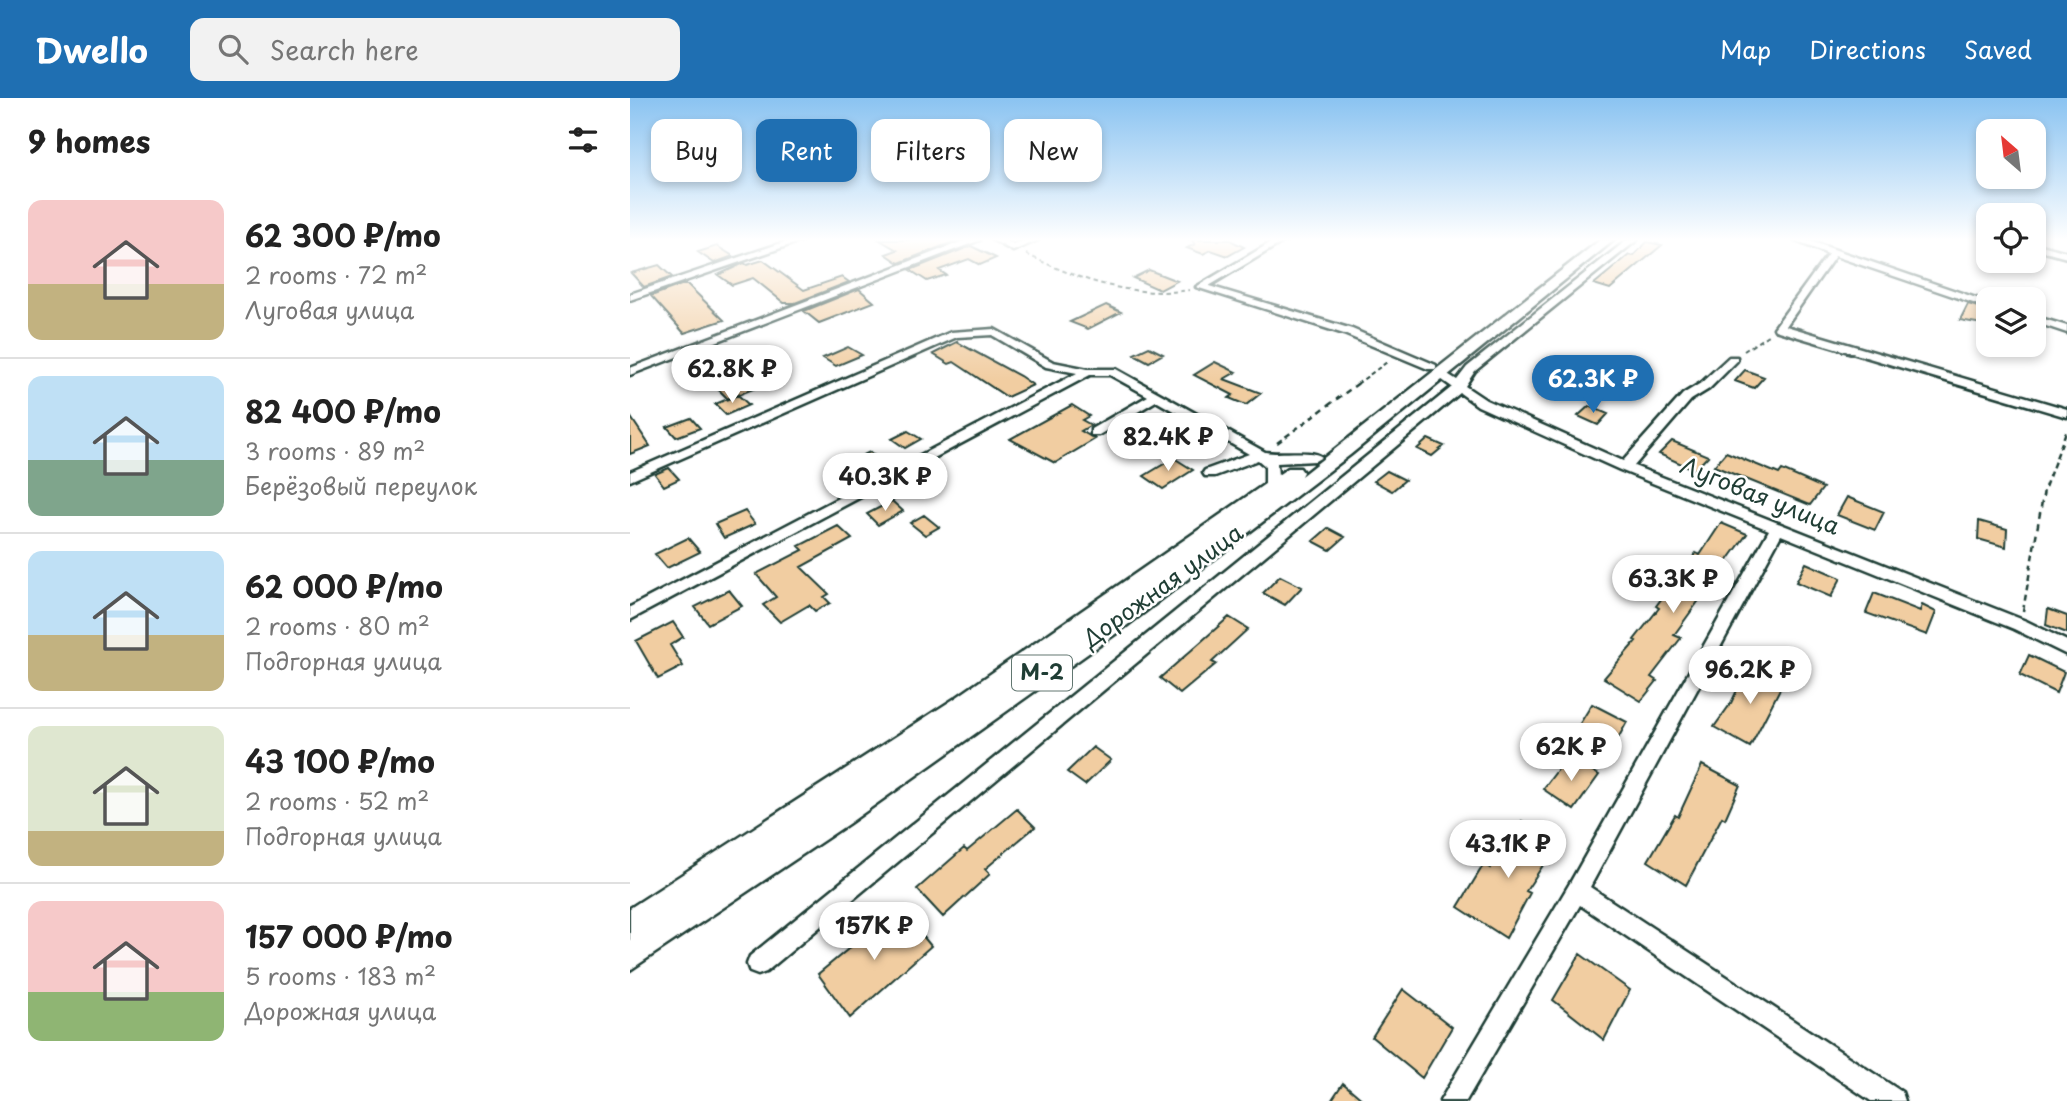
<!DOCTYPE html>
<html lang="en">
<head>
<meta charset="utf-8">
<style>
  :root { --surface:#fff; --page:#f2f2f2; --text:#222; --muted:#767676; --line:#e0e0e0; --accent:#1f6fb2 }
  body { margin:0; font-family:"Playpen Sans",sans-serif; background:var(--page); color:var(--text); height:100vh; display:flex; flex-direction:column; font-size:26px; white-space:nowrap }
  * { box-sizing:border-box; margin:0 }
  p { font-size:23px; color:var(--muted) }
  .icon { flex:none; width:38px; height:38px; fill:none; stroke:currentColor; stroke-width:2; stroke-linecap:round; stroke-linejoin:round }
  .map { position:relative; flex:1; overflow:hidden }
  .sheet { display:flex; flex-direction:column; background:var(--surface); width:630px }
  .sheet>* { flex:none }
  .banner { position:absolute; left:21px; top:21px; width:665px; height:63px; display:flex; gap:14px }
  .needle { width:46px; rotate:332deg }
  .tools { position:absolute; left:1346px; top:21px; display:grid; gap:14px }
  .tools a { display:grid; place-items:center; width:70px; height:70px; border-radius:14px; background:var(--surface); box-shadow:0 4px 10px #0003; font-size:35px }
  .price { position:absolute; translate:-50% -60px; padding:0 16px; border-radius:24px; background:#fff; color:#222; font-size:23px; line-height:46px; filter:drop-shadow(0 2px 4px #0008) }
  .price::after { content:''; position:absolute; left:50%; top:42px; width:21px; height:16px; margin-left:-10px; background:inherit; clip-path:polygon(0 0,100% 0,50% 100%) }
  .price.active { background:var(--accent); color:#fff }
  ul { padding:0; list-style:none }
  li { display:flex; align-items:center; gap:21px; height:175px; padding:0 28px }
  li+li { border-top:2px solid var(--line) }
  li span { display:grid; place-items:center; flex:none; width:196px; height:140px; border-radius:14px; color:#555 }
  li>.icon { margin-inline-start:auto }
  span .icon { width:84px; height:84px; fill:#fffc; stroke-width:1 }
  li b { font-size:30px }
  h2 { display:flex; justify-content:space-between; align-items:center; height:84px; padding:0 28px; font-size:30px }
  .pill { padding:0 24px; border-radius:14px; background:var(--surface); box-shadow:0 4px 10px #0003; font-size:24px; line-height:63px }
  .pill.active { background:var(--accent); color:#fff }
  header { display:flex; align-items:center; gap:42px; box-sizing:border-box; height:98px; padding:0 35px; background:var(--accent); color:#fff }
  header strong { font-size:33px }
  nav { display:flex; gap:38px; margin-inline-start:auto; font-size:24px }
  .search { width:490px; height:63px; background:var(--page); display:flex; align-items:center; gap:18px; box-sizing:border-box; padding:0 24px; border-radius:14px; color:var(--muted); font-size:26px }
  main { display:flex; flex:1; min-height:0 }
  .map>svg:first-child { display:block }
  .building { fill:#f1cda1; stroke:#1f3d34; stroke-width:2 }
  .lines { fill:none; stroke-linecap:round; stroke-linejoin:round }
  .minor-casing { stroke:#1f3d34; stroke-width:5 }
  .major-casing { stroke:#1f3d34; stroke-width:5 }
  .path-far1 { stroke:#1f3d34; stroke-width:2; stroke-dasharray:4.5 3.5; stroke-linecap:butt }
  .path { stroke:#1f3d34; stroke-width:2.5; stroke-dasharray:6 4.5; stroke-linecap:butt }
  .minor { fill:#fff; fill-rule:evenodd }
  .major { fill:#fff; fill-rule:evenodd }
  .labels { text-anchor:middle; stroke-width:5; stroke-linejoin:round; paint-order:stroke }
  .shield { fill:#fff; stroke:#627771; stroke-width:2 }
  .shield-label { font-size:21px; font-weight:bold; fill:#1f3d34 }
  .street-label { font-size:23px; fill:#1f3d34; stroke:#fff }
</style>
</head>
<body>
<header>
<strong>Dwello</strong>
<div class="search"><svg class="icon" aria-label="search" viewBox="0 0 24 24"><circle cx="10" cy="10" r="6"/><path d="M15 15l6 6"/></svg>Search here</div>
<nav><a>Map</a><a>Directions</a><a>Saved</a></nav>
</header>
<main>
<section class="sheet">
<h2>9 homes<svg class="icon" aria-label="filters" viewBox="0 0 24 24"><path d="M4 7h16M4 17h16"/><circle cx="9" cy="7" r="2"/><circle cx="15" cy="17" r="2"/></svg></h2>
<ul>
<li><span style="background:linear-gradient(#f6c9c9 60%,#c2b280 0)"><svg class="icon" aria-label="home" viewBox="0 0 24 24"><path d="M3 11l9-7 9 7M6 9v11h12V9"/></svg></span><div><b>62 300 ₽/mo</b><p>2 rooms · 72 m²</p><p>Луговая улица</p></div></li>
<li><span style="background:linear-gradient(#bfe0f5 60%,#7fa58c 0)"><svg class="icon" aria-label="home" viewBox="0 0 24 24"><path d="M3 11l9-7 9 7M6 9v11h12V9"/></svg></span><div><b>82 400 ₽/mo</b><p>3 rooms · 89 m²</p><p>Берёзовый переулок</p></div></li>
<li><span style="background:linear-gradient(#bfe0f5 60%,#c2b280 0)"><svg class="icon" aria-label="home" viewBox="0 0 24 24"><path d="M3 11l9-7 9 7M6 9v11h12V9"/></svg></span><div><b>62 000 ₽/mo</b><p>2 rooms · 80 m²</p><p>Подгорная улица</p></div></li>
<li><span style="background:linear-gradient(#dfe7d0 75%,#c2b280 0)"><svg class="icon" aria-label="home" viewBox="0 0 24 24"><path d="M3 11l9-7 9 7M6 9v11h12V9"/></svg></span><div><b>43 100 ₽/mo</b><p>2 rooms · 52 m²</p><p>Подгорная улица</p></div></li>
<li><span style="background:linear-gradient(#f6c9c9 65%,#8fb573 0)"><svg class="icon" aria-label="home" viewBox="0 0 24 24"><path d="M3 11l9-7 9 7M6 9v11h12V9"/></svg></span><div><b>157 000 ₽/mo</b><p>5 rooms · 183 m²</p><p>Дорожная улица</p></div></li>
</ul>
</section>
<div class="map">
<svg width="1437" height="1003" viewBox="0 0 1437 1003">
  <rect width="100%" height="100%" fill="#fff"/>
  <filter id="ink" filterUnits="userSpaceOnUse"><feTurbulence type="fractalNoise" baseFrequency=".0143" numOctaves="2"/><feDisplacementMap in="SourceGraphic" scale="14" xChannelSelector="R" yChannelSelector="G"/><feConvolveMatrix kernelMatrix="1 2 1 2 8 2 1 2 1" color-interpolation-filters="sRGB"/></filter>
  <g filter="url(#ink)">
    <path class="building" d="M250,142H328L269,165L256,156L267,152Z
      M561,142H600L614,149L598,158L581,152L573,156L557,150L565,146Z
      M1017,144L1032,147L980,191L964,186L999,157L1003,158Z
      M87,148L103,158L84,165L68,154Z
      M341,148L366,160L350,167L339,161L309,172L316,177L297,183L280,172Z
      M133,162L174,192L212,179L219,184L165,205H154L123,180L102,187L88,177L114,165L117,167Z
      M29,167L42,179L14,189L1,175Z
      M519,172L547,183L530,192L503,180Z
      M51,187H58L94,222L54,235L21,198Z
      M229,191L244,204L189,225L174,213Z
      M1338,206L1358,212V227L1330,222Z
      M476,207L491,214L458,231L440,224Z
      M327,244L390,278L403,287L377,299L324,264L319,266L303,256Z
      M218,249L232,257L206,268L193,260Z
      M519,249L533,256L519,264L504,256Z
      M585,264L606,274L594,281L631,295L616,307L599,300L603,297L564,277Z
      M108,272L128,289L98,301L80,283Z
      M1115,272L1134,279L1124,290L1105,283Z
      M108,297L119,307L96,317L85,306Z
      M442,307L459,318L452,322L461,327L451,333L465,341L425,365L380,341Z
      M959,308L978,316L968,327L948,318Z
      M0,318L20,348L0,356Z
      M61,320L70,330L46,339L37,329Z
      M278,333L291,341L275,350L262,341Z
      M798,341L814,348L802,358L787,351Z
      M1042,343L1078,358L1065,372L1029,356Z
      M240,354L253,365L224,379L212,367Z
      M1096,354L1149,376L1152,372L1193,390L1180,407L1084,368Z
      M544,360L563,372L533,391L514,378Z
      M39,370L49,381L34,388L25,376Z
      M757,373L775,382L762,393L744,383Z
      M1217,399L1254,414L1245,432L1207,417Z
      M262,403L273,413L248,427L237,416Z
      M115,413L125,426L94,440L85,426Z
      M294,417L309,429L295,437L280,425Z
      M1349,423L1377,431L1376,449L1348,441Z
      M1091,425L1117,436L1044,537L1051,540L1021,579L1027,583L1011,603L974,580L1006,543L1004,542L1029,510L1026,508L1066,455L1070,457Z
      M208,428L222,441L171,469L199,496L194,499L200,505L185,513L179,507L150,524L133,507L146,499L126,476L173,452L169,448Z
      M698,430L715,439L700,452L683,443Z
      M58,440L70,454L37,470L25,456Z
      M1176,465L1211,480L1201,499L1166,484Z
      M650,478L672,489L655,507L633,495Z
      M99,492L112,508L78,526L65,509Z
      M1244,495L1290,513L1292,507L1306,514L1297,537L1236,515Z
      M1418,511L1437,518V535L1416,527Z
      M599,519L618,531L582,564L586,566L550,596L530,580Z
      M43,524L53,539L40,547L53,568L28,581L6,543Z
      M1399,557L1434,574L1426,595L1390,577Z
      M1119,567L1154,583L1120,649L1084,629L1101,605Z
      M962,606L997,624L985,646L949,627Z
      M463,649L481,662L455,687L437,674Z
      M938,658L969,677L944,712L913,691Z
      M1072,667L1110,687L1095,721L1092,719L1056,787L1018,763L1045,717L1048,719Z
      M387,711L405,729L355,771L360,776L313,819L287,791L334,750L337,753Z
      M892,723L927,746L896,793L900,795L876,840L828,809L854,766L860,770Z
      M269,809L301,848L220,920L188,876Z
      M950,856L1000,892L974,942L923,902Z
      M773,891L822,929L792,980L742,939Z
      M713,985L734,1003H701Z"/>
    <g class="lines">
      <defs>
        <path id="minor" d="M160,142H174L0,202V196Z
          M336,142H350L0,277V270Z
          M363,142H375L383,147L394,142H408L383,153Z
          M645,142H656L579,188L722,231L806,267V271H798L714,236L566,189Z
          M997,142H1007L845,273L835,288L856,302L993,363L1053,296L1071,285L1099,259H1107V263L1079,291L1061,302L1004,368L1396,523L1437,543V557L1384,531L1151,437L960,789L1272,994L1275,1003H1241L950,807L836,1003H810L940,785L1139,432L990,372L848,308L830,295L136,874L128,877L120,874L117,866L120,858L822,289L808,279V275H816L827,282L837,269Z
          M1163,142H1177L1358,204V210L1205,158L1156,228L1437,311V319L1145,232L1144,230L1198,156Z
          M1404,145L1437,154V160L1404,151Z
          M1404,218L1437,228V235L1404,224Z
          M364,231L423,264L458,271H486L635,354C650,357 682,351 692,359L685,363L647,365L649,391L642,395L635,391V368L628,362L585,378H575L573,375L575,372L619,356L526,303L469,337H461V331L518,298L480,277H460L0,522V509L447,275L416,269L362,237L327,239L0,383V374L321,234Z"/>
        <path id="major" d="M970,142H984L720,357L491,532L218,726L0,872V810L327,599L658,370H670L673,374L671,378Z"/>
      </defs>
      <use href="#minor" class="minor-casing"/>
      <use href="#major" class="major-casing"/>
      <path class="path-far1" d="M396,156C449,182 500,200 560,192
        M1114,253L1138,237
        M727,286L757,264"/>
      <path class="path" d="M647,345L730,284
        M1393,513L1414,392L1437,331"/>
      <use href="#minor" class="minor"/>
      <use href="#major" class="major"/>
    </g>
  </g>
  <linearGradient id="sky" x2="0" y2="1"><stop stop-color="#8ac3f1"/><stop offset="0.5" stop-color="#fff"/><stop offset="1" stop-color="#fff" stop-opacity="0"/></linearGradient>
  <rect width="1437" height="283" fill="url(#sky)"/>
  <g class="labels">
    <rect class="shield" x="382" y="557.5" width="60" height="35" rx="5"/>
    <g class="shield-label">
      <text x="412" y="582">М-2</text>
    </g>
    <g class="street-label">
      <text transform="translate(1130 398) rotate(22)" y="8">Луговая улица</text>
      <text transform="translate(533 488) rotate(-36)" y="8">Дорожная улица</text>
    </g>
  </g>
</svg>
<div class="tools">
<a><svg class="needle" viewBox="-14 -14 28 28"><path d="M0-13l5 13h-10z" fill="#e53935"/><path d="M0 13l5-13h-10z" fill="#767676"/></svg></a>
<a><svg class="icon" aria-label="locate" viewBox="0 0 24 24"><circle cx="12" cy="12" r="6"/><path d="M12 2v4M12 18v4M2 12h4M18 12h4"/></svg></a>
<a><svg class="icon" aria-label="layers" viewBox="0 0 24 24"><path d="M12 4l9 5-9 5-9-5zM3 14l9 5 9-5"/></svg></a>
</div>
<b class="price" style="left:102px;top:307px">62.8K ₽</b>
<b class="price active" style="left:963px;top:317px">62.3K ₽</b>
<b class="price" style="left:538px;top:375px">82.4K ₽</b>
<b class="price" style="left:255px;top:415px">40.3K ₽</b>
<b class="price" style="left:1043px;top:517px">63.3K ₽</b>
<b class="price" style="left:1120px;top:608px">96.2K ₽</b>
<b class="price" style="left:941px;top:685px">62K ₽</b>
<b class="price" style="left:878px;top:782px">43.1K ₽</b>
<b class="price" style="left:244px;top:864px">157K ₽</b>
<div class="banner">
<a class="pill">Buy</a>
<a class="pill active">Rent</a>
<a class="pill">Filters</a>
<a class="pill">New</a>
</div>
</div>
</main>
</body>
</html>
